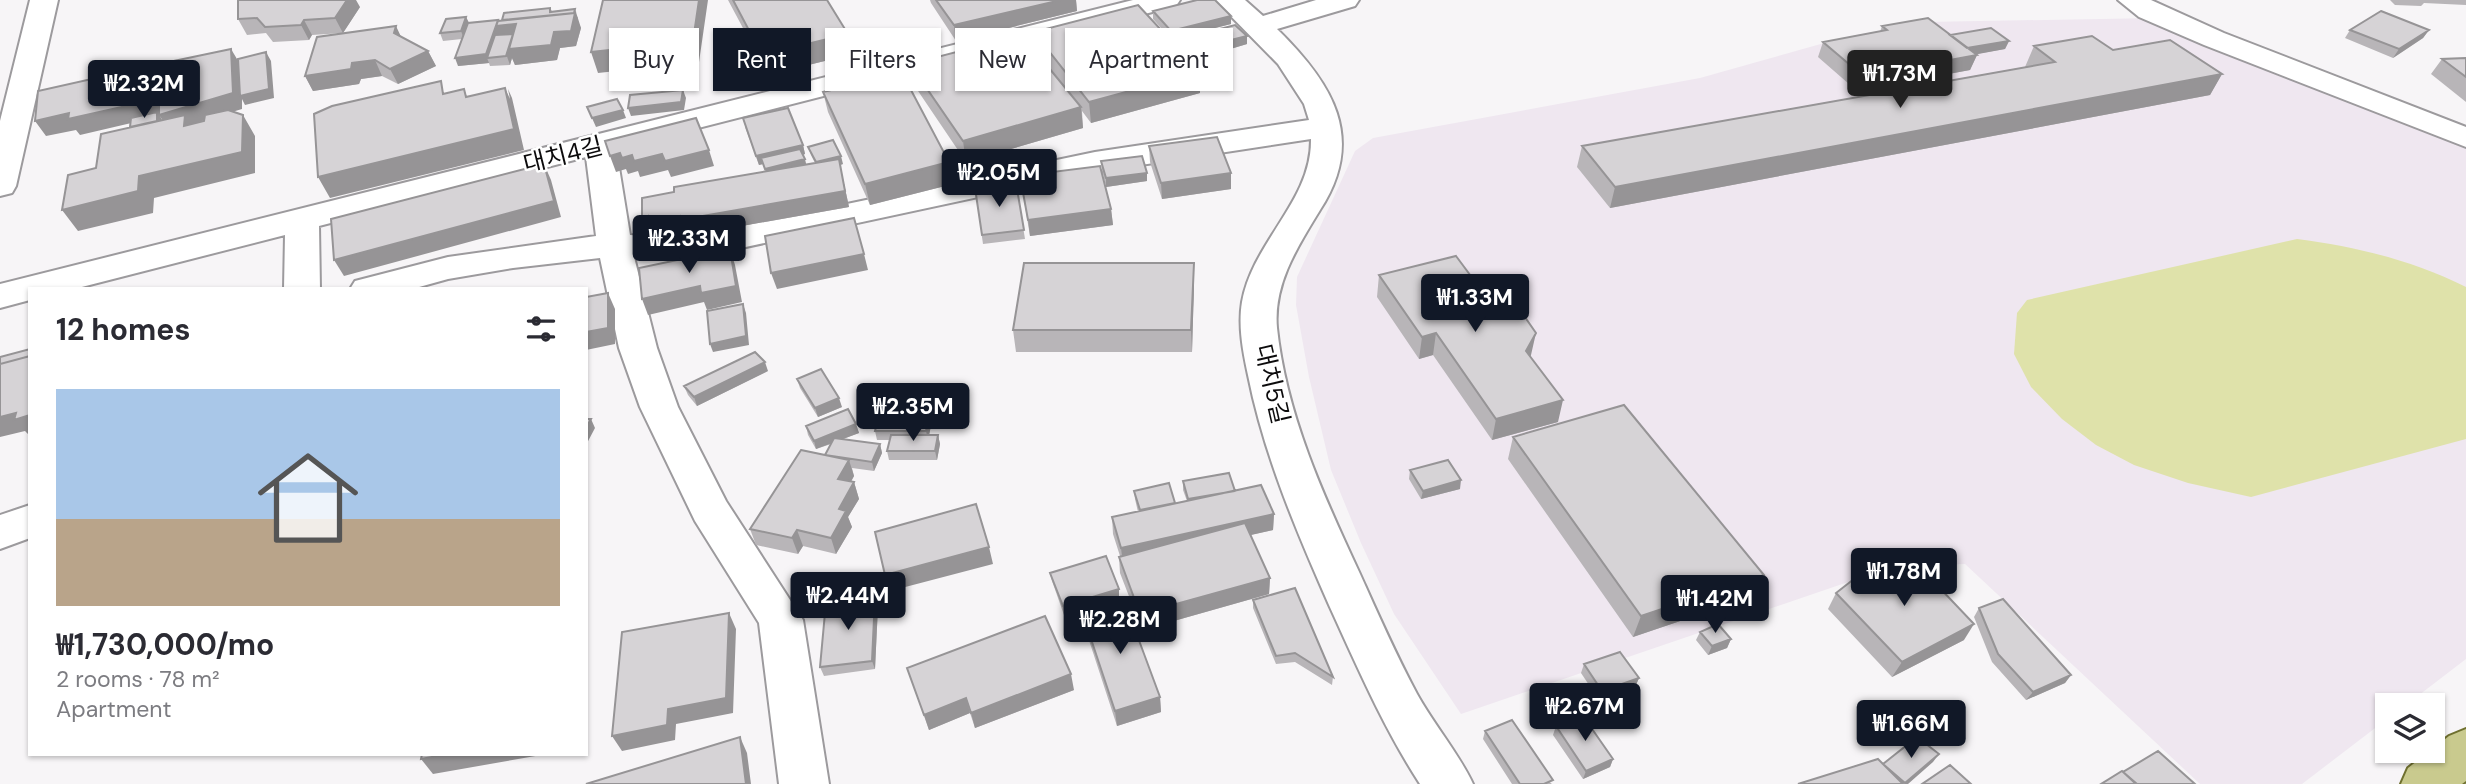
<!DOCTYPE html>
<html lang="en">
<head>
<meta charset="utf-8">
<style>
  :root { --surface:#fff; --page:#f2f2f3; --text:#2b2b33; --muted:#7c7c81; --line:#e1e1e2; --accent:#111827 }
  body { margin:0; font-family:"DM Sans","Noto Sans KR",sans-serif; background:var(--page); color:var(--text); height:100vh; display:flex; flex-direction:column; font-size:26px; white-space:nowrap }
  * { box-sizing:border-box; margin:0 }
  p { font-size:23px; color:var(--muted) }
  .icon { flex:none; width:38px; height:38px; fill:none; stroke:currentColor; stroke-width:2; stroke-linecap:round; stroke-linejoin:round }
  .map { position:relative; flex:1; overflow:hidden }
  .details { position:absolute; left:28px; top:287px; width:560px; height:469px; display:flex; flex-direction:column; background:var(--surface); border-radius:0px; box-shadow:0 2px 5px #0004 }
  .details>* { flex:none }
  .hud { position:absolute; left:609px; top:28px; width:665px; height:63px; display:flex; gap:14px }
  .fabs { position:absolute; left:2375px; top:693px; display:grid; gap:14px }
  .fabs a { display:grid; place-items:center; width:70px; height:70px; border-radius:0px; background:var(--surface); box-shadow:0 2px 5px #0004; font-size:35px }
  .price { position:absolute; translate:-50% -60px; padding:0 16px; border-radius:7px; background:var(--accent); color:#fff; font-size:23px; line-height:46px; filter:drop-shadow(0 2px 4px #0008) }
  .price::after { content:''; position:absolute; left:50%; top:42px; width:21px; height:16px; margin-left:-10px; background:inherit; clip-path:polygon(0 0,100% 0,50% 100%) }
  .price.selected { background:#222; color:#fff }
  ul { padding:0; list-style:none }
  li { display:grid; align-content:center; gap:14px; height:371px; padding:0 28px }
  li+li { border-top:2px solid var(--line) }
  li span { display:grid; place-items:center; height:217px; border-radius:0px; color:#555 }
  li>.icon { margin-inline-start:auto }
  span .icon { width:126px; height:126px; fill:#fffc; stroke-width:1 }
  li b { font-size:30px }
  h2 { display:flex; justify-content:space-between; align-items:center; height:84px; padding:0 28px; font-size:30px }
  .chip { padding:0 24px; border-radius:0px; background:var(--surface); box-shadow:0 2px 5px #0004; font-size:24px; line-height:63px }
  .chip.selected { background:var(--accent); color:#fff }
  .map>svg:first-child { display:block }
  .built { fill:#efe7f0 }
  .green { fill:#dfe2aa }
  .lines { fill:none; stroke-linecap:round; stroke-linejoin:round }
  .minor-casing { stroke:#9c9a9d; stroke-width:4 }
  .major-casing { stroke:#6f702f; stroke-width:4 }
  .minor { fill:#fff; fill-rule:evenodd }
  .major { fill:#c9ca8e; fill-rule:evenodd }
  .wall { fill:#b8b5b8 }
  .shaded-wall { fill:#969496 }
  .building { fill:#d6d3d6; stroke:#969496; stroke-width:2 }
  .labels { text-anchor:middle; stroke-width:5; stroke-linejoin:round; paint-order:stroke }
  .street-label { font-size:24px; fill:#0c0b0c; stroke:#fff }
</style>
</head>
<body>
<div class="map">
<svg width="2466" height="784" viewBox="0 0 2466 784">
  <rect width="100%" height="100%" fill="#f7f5f7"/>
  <path class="built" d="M2155,18L2466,143V659L2406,705H2387V719L2302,784H2200L1965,564L1892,567L1461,714L1394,614L1361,543L1331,470L1309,377L1296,305L1297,277L1355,151L1373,138L1700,78L1842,38L1925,22Z"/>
  <path class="green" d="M2297,239C2357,247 2412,260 2466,287V439L2251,497L2188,483L2134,465L2096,445L2062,419L2031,387L2014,354L2017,313L2027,300Z"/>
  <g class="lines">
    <defs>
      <path id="minor" d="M30,0H58L16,186L12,193L0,196V121Z
        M1133,0H1180L1176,6L616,149L630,235L660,237L718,231L1095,152L1309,120L1304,104L1278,64L1215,0H1245L1263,16L1316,0H1359L1355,6L1277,29C1332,83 1367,138 1320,210C1298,246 1273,284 1277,328C1286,414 1324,497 1360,574C1378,614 1396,655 1417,694C1434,725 1458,752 1473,784H1420C1383,727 1357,666 1329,605C1296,530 1264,455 1248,375C1243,352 1238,326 1242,302C1253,241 1312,201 1311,139L1095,172L718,253L660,259L634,257L657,348L678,407L726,501L803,620L829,784H779L759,623L695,521L640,407L619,348L600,258L513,268L448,279L412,289H350L355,281L448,257L596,236L586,157L319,226L320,289H284L285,235L74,289H30V300L0,308V284Z
        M2118,0H2151L2224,33L2466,127V147L2204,45L2139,17Z
        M30,505V538L0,549V515Z"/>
      <path id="major" d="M2466,729V781L2462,784H2401L2408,768L2449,736Z"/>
    </defs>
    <use href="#minor" class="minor-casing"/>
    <use href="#major" class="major-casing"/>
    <use href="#minor" class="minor"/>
    <use href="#major" class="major"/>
  </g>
  <path class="wall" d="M728,0H827L848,34L853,54L768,75Z
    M930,0H1076L1077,11L956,41L931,3Z
    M2390,0H2466V5L2424,3L2421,6L2395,5Z
    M360,7L343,33L312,35L309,40L273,42L266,33L247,35L238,19Z
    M550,8L552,11L578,17L577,20L581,28L576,46L560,48L557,60L515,65L512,58L510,65L490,66L489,63L458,66L462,39L443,41L440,33L466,17L469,23L498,21Z
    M1153,11L1231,16V24L1171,39L1153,19Z
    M1882,26L1950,35L2009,41L2005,49L1976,54L1977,55L1970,70L1857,91L1818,57L1823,42L1880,32Z
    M1216,30L1247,36V44L1227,50L1216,39Z
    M2350,30H2429L2423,38L2393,58L2345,38Z
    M1034,32L1200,72V93L1091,123L1082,111L1083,128L966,162L914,85L910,64L1036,52Z
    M401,37L428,51L436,66L398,84L382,76L361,79L359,84L313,91L305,76Z
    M2034,46L2113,50L2222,74L2210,95L1610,208L1577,167L1582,146L2025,67Z
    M2466,58V102L2431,74L2442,59Z
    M823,92L953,184L870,205L828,112Z
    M745,127L803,145L805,154L803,155L806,165L815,163L811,155L808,147L843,164L840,165L849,207L686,236L685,233L655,238L653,233L648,235L674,192L766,172L763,164L759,165Z
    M1149,146L1231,173V189L1162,199L1150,162Z
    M1101,161L1147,181L1106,187L1102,170Z
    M1020,176L1111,209L1113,225L1030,236Z
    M1016,183L1025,239L983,244L975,188Z
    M1194,263V285L1192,352H1016L1013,330Z
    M1379,275L1531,355L1530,357L1558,422L1492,440L1433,355L1419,359L1377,297Z
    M768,371L697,406L688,395L684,386Z
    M797,379L842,407L818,417L800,388Z
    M932,421L929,435H938L940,444L937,460H889L887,451L890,440H877L875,431Z
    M856,424L859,433L843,439L880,444L882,453L874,471L852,468L854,476L851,482H854L859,499L848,517L852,527L836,554L803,546L798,554L756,545L750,529L825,455L831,444L816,449L808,435L806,426Z
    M1513,437L1754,596L1633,637L1508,459Z
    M1410,470L1460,489L1421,499L1409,479Z
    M1183,481L1235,491L1274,514L1273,530L1250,535L1270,578L1269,594L1142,630L1120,573L1119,557L1120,556L1113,534L1112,517L1138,512L1135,499L1134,491L1175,504L1187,501L1183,490Z
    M1050,573L1119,589V598L1064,615L1052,581Z
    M1836,593L1964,640L1892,677L1828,609Z
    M1253,600L1333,677L1332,685L1295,662L1276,664L1253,608Z
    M878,606L875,669L824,676L820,667Z
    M1979,608L2071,675L2065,683L2026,700L1992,662L1974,617Z
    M1082,612L1160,697L1161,712L1117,726L1085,628Z
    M1700,632L1731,639L1727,648L1708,655L1696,640Z
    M1584,664L1639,678L1635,687L1599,700L1581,673Z
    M907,668L1074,690L975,728L970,713L929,730Z
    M1556,726L1613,759L1610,767L1583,779L1553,735Z
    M1485,731L1552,784H1512L1483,739Z"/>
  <path class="shaded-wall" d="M347,0H356L360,7L343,33L335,18Z
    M699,0H708L699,62L598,73L591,52Z
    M1061,0H1076L1077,11L956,41L954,25Z
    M575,9L581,28L576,46L560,48L557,60L515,65L512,58L510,65L499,34L491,58H487L489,63L458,66L455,58L498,20L500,26Z
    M1231,16V24L1171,39V31Z
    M466,17L470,25L464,39L461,31Z
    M304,20L312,35L309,40L301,25Z
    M396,26L403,41L394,33Z
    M2429,30L2423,38L2393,58L2399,49Z
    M848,34L853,54L768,75L762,55Z
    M1247,36V44L1227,50V41Z
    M2009,41L2005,49L1962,57L1966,48Z
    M231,49L240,64L266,52L271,61L274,98L245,105L242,99V109L169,131L160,116L162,120L136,142L157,117L80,135L76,130L46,136L35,121L154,65L164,81Z
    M428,51L436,66L398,84L390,69Z
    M1977,55L1970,70L1857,91L1863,76Z
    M375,60L382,76L361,79L359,84L313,91L305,76L352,63Z
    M1200,72V93L1091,123L1089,102Z
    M2222,74L2210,95L1610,208L1615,187Z
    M505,88L510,99L508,89L512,98L524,150L330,198L318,177Z
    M683,90L686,98L684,110L631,116L628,108Z
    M1081,107L1083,128L966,162L963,141Z
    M623,110L626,118L596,127L592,118Z
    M243,115L255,136V173L154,198L153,213L78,231L62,210L139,176Z
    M803,145L805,154L759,165L756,156Z
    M709,150L714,166L671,177L668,170L640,177L638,171L628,174L626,169L616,172L610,156L620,153L632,155Z
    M841,156L843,164L840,165L849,207L686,236L685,233L655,238L653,233L648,235L642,219L648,216H680L845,191L816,162Z
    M805,159L807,168L768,178L765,169Z
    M949,162L953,184L870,205L865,184Z
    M544,164L551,180L561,217L344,276L334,260Z
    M1147,173V181L1106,187V178Z
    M1231,173V189L1162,199L1161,183Z
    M1111,209L1113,225L1030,236L1028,220Z
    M730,249L735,265L742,302L707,310L704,302L648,315L642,299Z
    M864,254L868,270L777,289L771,273Z
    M1194,263V285L1192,352L1191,330Z
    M608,293L615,309V344L586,350V332Z
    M743,304L746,313L749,345L713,352L710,344Z
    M1436,333L1433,355L1419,359L1422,337Z
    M1536,333L1531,355L1522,373L1526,351Z
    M765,362L768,371L697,406L694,397Z
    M839,398L842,407L818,417L815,408Z
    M1563,400L1558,422L1492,440L1496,419Z
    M930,412L932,421L928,440L926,431Z
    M16,413L30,415V436L25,431L0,437V417Z
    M591,419L595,428L586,445V428Z
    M856,424L859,433L816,449L814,441Z
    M938,435L940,444L937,460L935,451Z
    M880,444L882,453L874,471L872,462Z
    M849,460L854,476L843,495L838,479Z
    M1461,480L1460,489L1421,499L1423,491Z
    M854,482L859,499L848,517L852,527L836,554L831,538L839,509Z
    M1274,514L1273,530L1123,564L1121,548Z
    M797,530L803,546L798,554L792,538Z
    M989,547L993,564L890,591L885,575Z
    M1764,575L1754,596L1633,637L1641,616Z
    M1270,578L1269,594L1142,630L1140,614Z
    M1119,589V598L1064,615L1063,606Z
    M875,597L878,606L875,669L872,661Z
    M729,613L736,629L733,713L676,724L675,740L622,751L612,736L668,709Z
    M1974,624L1964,640L1892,677L1902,662Z
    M1731,639L1727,648L1708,655L1712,646Z
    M1071,674L1074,690L975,728L971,713Z
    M2071,675L2065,683L2026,700L2033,692Z
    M1639,678L1635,687L1599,700L1602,691Z
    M1160,697L1161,712L1117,726L1115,711Z
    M966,698L970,713L929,730L924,715Z
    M740,737L747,753L751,784H746Z
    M448,754H547L433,774L421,759Z
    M1939,754L1933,762L1908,784H1904Z
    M1613,759L1610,767L1583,779L1586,771Z"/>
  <path class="building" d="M238,0H347L335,18L304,20L301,25L265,27L257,18L238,19Z
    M603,0H699L693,41L591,52Z
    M733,0H827L848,34L762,55Z
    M936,0H1061L954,25Z
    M1197,0H1215L1231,16L1171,31L1153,11Z
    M1138,5L1200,72L1089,102L1034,32Z
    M550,8V12L575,9L574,13L502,20L504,13Z
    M2381,11L2429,30L2399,49L2350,30Z
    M575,13L571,31L554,32L551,45L509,49L516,24L496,26L498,21Z
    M466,17L461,31L440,33L446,19Z
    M1928,18L1977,55L1863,76L1823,42L1887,30L1882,26Z
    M498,20L486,54L455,58L468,23Z
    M1235,25L1247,36L1227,41L1216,30Z
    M396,26L394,33L428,51L390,69L375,60L352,63L351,69L305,76L317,37Z
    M1991,28L2009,41L1967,48L1950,35Z
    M513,34L506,56L487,58L495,35Z
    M1022,35L1081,107L963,141L910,64Z
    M2092,36L2113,50L2170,40L2222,74L1615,187L1582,146L2055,62L2034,46Z
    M231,49L233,93L159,115V64Z
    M266,52L269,89L240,96L238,59Z
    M2466,58V77L2442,59Z
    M154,65L153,100L68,119L69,113L35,121L38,91Z
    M902,73L949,162L865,184L823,92Z
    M441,81L443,94L464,89L466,97L505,88L514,129L318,177L314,114L332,106Z
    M683,90L681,102L628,108L630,95Z
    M617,99L623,110L592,118L587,107Z
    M788,108L803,145L756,156L743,118Z
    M228,110L243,115L242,152L139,176L138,191L62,210L68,175L96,168L101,134L185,115L184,126L204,121L205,115Z
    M157,112V121L130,127L131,118Z
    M696,118L709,150L665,161L662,154L634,161L632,155L622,158L620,153L610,156L605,141Z
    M1217,137L1231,173L1161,183L1149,146Z
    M833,140L841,156L816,162L808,147Z
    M800,149L805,159L765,169L761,158Z
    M1142,156L1147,173L1106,178L1101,161Z
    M839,159L845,191L680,220V216L649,222L648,216L642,219V198L674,192V187Z
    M544,164L554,201L334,260L331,219Z
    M1100,166L1111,209L1028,220L1020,176Z
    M1016,183L1024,230L982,235L975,188Z
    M854,218L864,254L771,273L765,236Z
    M730,249L736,286L701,293L700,286L642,299L639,268Z
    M1456,256L1491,303L1518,307L1536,333L1526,351L1563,400L1496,419L1436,333L1422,337L1379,275Z
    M1024,263H1194L1191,330H1013Z
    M608,293V328L586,332V297Z
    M743,304L746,336L710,344L707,311Z
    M30,349V356L0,364V357Z
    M755,352L765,362L694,397L684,386Z
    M30,356V415L14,420L16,413L0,417V364Z
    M821,369L839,398L815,408L797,379Z
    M1624,405L1764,575L1641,616L1513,437Z
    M848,409L856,424L814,441L806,426Z
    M880,412H930L926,431H875Z
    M586,419H591L586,428Z
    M891,435H938L935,451H887Z
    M834,438L880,444L872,462L825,455Z
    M801,450L849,460L838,479L854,482L839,509L846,511L831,538L797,530L792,538L750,529Z
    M1448,460L1461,480L1423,491L1410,470Z
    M1229,473L1235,491L1188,499L1183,481Z
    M1169,483L1175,503L1140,510L1134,491Z
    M1261,485L1274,514L1121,548L1112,517Z
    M976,504L989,547L885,575L875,532Z
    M1245,523L1270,578L1140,614L1119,557Z
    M1106,556L1119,589L1063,606L1050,573Z
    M1916,563L1974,624L1902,662L1836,593L1868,568Z
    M1295,588L1333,677L1295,653L1276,656L1253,600Z
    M875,597L872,661L820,667L826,602Z
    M2003,599L2071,675L2033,692L1998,654L1979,608Z
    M1124,600L1160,697L1115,711L1082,612Z
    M729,613L726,698L668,709L667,725L612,736L622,632Z
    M1045,616L1071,674L971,713L966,698L924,715L907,668Z
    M1718,624L1731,639L1712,646L1700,632Z
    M1620,652L1639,678L1602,691L1584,664Z
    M1583,716L1613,759L1586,771L1556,726Z
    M1512,720L1553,780L1544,784H1520L1485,731Z
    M740,737L746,784H586Z
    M1917,737L1939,754L1905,783L1883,764Z
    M2158,751L2195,784H2136L2123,772Z
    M422,754H448L421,759Z
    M1878,759L1903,784H1798Z
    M1950,765L1971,784H1922Z
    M2122,771L2137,784H2101Z"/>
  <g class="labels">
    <g class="street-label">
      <text transform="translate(563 155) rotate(-14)" y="8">대치4길</text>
      <text transform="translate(1272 384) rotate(77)" y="8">대치5길</text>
    </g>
  </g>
</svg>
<div class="fabs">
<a><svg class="icon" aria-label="layers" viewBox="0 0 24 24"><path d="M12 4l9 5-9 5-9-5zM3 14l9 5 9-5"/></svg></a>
</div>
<b class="price selected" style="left:1900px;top:110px">₩1.73M</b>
<b class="price" style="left:144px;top:120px">₩2.32M</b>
<b class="price" style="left:999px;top:209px">₩2.05M</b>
<b class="price" style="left:689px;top:275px">₩2.33M</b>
<b class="price" style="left:1475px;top:334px">₩1.33M</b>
<b class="price" style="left:913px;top:443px">₩2.35M</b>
<b class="price" style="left:1904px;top:608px">₩1.78M</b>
<b class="price" style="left:848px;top:632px">₩2.44M</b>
<b class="price" style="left:1715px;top:635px">₩1.42M</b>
<b class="price" style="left:1120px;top:656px">₩2.28M</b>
<b class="price" style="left:1585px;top:743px">₩2.67M</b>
<b class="price" style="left:1911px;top:760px">₩1.66M</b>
<div class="hud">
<a class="chip">Buy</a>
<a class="chip selected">Rent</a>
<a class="chip">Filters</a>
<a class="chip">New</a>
<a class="chip">Apartment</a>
</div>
<section class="details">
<h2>12 homes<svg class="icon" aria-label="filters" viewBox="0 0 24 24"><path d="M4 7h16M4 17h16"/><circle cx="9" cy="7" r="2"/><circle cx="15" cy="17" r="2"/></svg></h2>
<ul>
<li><span style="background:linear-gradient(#a9c7e8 60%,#b9a48a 0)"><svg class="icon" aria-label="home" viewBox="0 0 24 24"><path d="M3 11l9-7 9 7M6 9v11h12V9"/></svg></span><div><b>₩1,730,000/mo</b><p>2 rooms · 78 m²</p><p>Apartment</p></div></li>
</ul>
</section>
</div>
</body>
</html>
